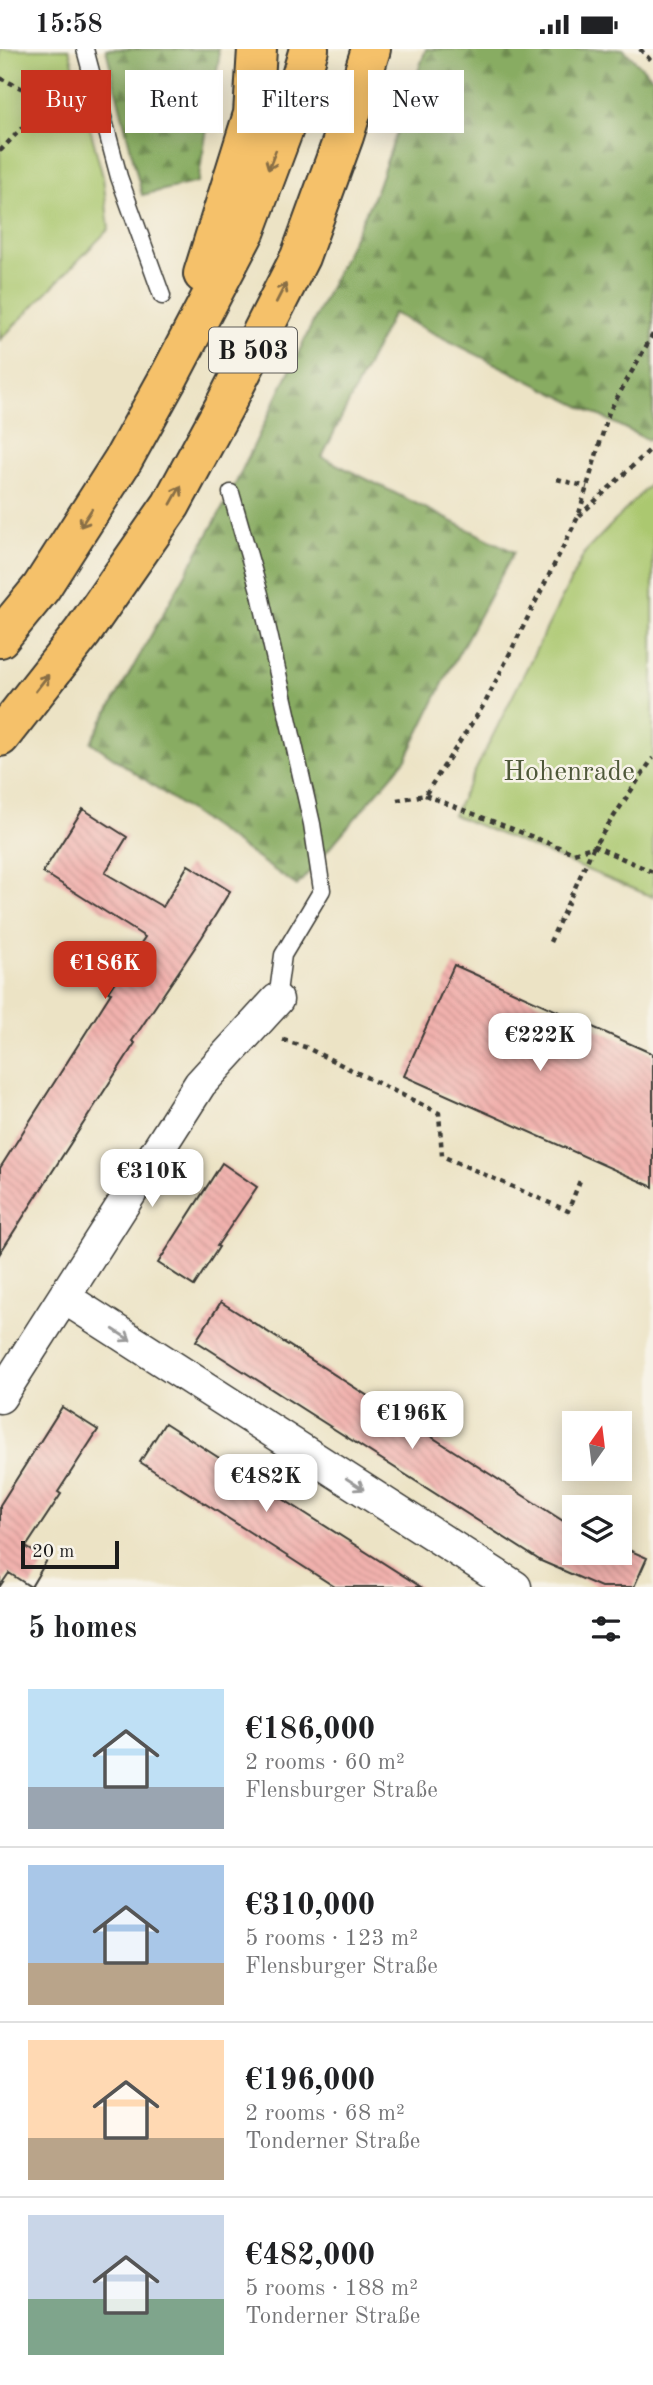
<!DOCTYPE html>
<html lang="en">
<head>
<meta charset="utf-8">
<style>
  :root { --surface:#fff; --page:#f2f2f2; --text:#202124; --muted:#757577; --line:#e0e0e0; --accent:#c8321e }
  body { margin:0; font-family:"Old Standard TT",serif; background:var(--page); color:var(--text); height:100vh; display:flex; flex-direction:column; font-size:26px; white-space:nowrap }
  * { box-sizing:border-box; margin:0 }
  p { font-size:23px; color:var(--muted) }
  .icon { flex:none; width:38px; height:38px; fill:none; stroke:currentColor; stroke-width:2; stroke-linecap:round; stroke-linejoin:round }
  .map { position:relative; height:1538px; overflow:hidden }
  .side { display:flex; flex-direction:column; background:var(--surface); flex:1 }
  .side>* { flex:none }
  .guide { position:absolute; left:21px; top:21px; width:612px; height:63px; display:flex; gap:14px }
  .needle { width:46px; rotate:14deg }
  .controls { position:absolute; left:562px; top:1362px; display:grid; gap:14px }
  .controls a { display:grid; place-items:center; width:70px; height:70px; border-radius:0px; background:var(--surface); box-shadow:0 4px 18px #0003; font-size:35px }
  .scale { position:absolute; left:21px; bottom:18px; width:98px; box-sizing:border-box; padding-left:7px; border:4px solid #1c1c1c; border-top:0; font-size:19px; line-height:24px; white-space:nowrap; color:#1c1c1c; -webkit-text-stroke:5px #f7f3e8; paint-order:stroke }
  .price { position:absolute; translate:-50% -60px; padding:0 16px; border-radius:14px; background:#fff; color:#222; font-size:23px; line-height:46px; filter:drop-shadow(0 2px 4px #0008) }
  .price::after { content:''; position:absolute; left:50%; top:42px; width:21px; height:16px; margin-left:-10px; background:inherit; clip-path:polygon(0 0,100% 0,50% 100%) }
  .price.on { background:var(--accent); color:#fff }
  ul { padding:0; list-style:none }
  li { display:flex; align-items:center; gap:21px; height:175px; padding:0 28px }
  li+li { border-top:2px solid var(--line) }
  li span { display:grid; place-items:center; flex:none; width:196px; height:140px; border-radius:0px; color:#555 }
  li>.icon { margin-inline-start:auto }
  span .icon { width:84px; height:84px; fill:#fffc; stroke-width:1 }
  li b { font-size:30px }
  h2 { display:flex; justify-content:space-between; align-items:center; height:84px; padding:0 28px; font-size:30px }
  .tag { padding:0 24px; border-radius:0px; background:var(--surface); box-shadow:0 4px 18px #0003; font-size:24px; line-height:63px }
  .tag.on { background:var(--accent); color:#fff }
  .status { display:flex; justify-content:space-between; align-items:center; height:49px; padding:0 35px; background:var(--surface); direction:ltr }
  .status svg { height:19px; fill:currentColor }
  .map>svg:first-child { display:block }
  .green { fill:#abc86f; stroke:#647246; stroke-width:2 }
  .forest { fill:url(#forest-firs); stroke:#52643f; stroke-width:2 }
  .building { fill:url(#building-back-hatch) }
  .lines { fill:none; stroke-linecap:round; stroke-linejoin:round }
  .service-casing { stroke:#3b3a35; stroke-width:19 }
  .minor-casing { stroke:#3b3a35; stroke-width:35 }
  .trunk-casing { stroke:#3b3a35; stroke-width:42 }
  .path { stroke:#3b3a35; stroke-width:4.5; stroke-dasharray:5 5; stroke-linecap:butt }
  .service { stroke:#fff; stroke-width:16 }
  .minor { stroke:#fff; stroke-width:32 }
  .trunk { stroke:#f5c16b; stroke-width:38 }
  .oneway { stroke:#886e44 }
  .oneway2 { stroke:#999 }
  .labels { text-anchor:middle; stroke-width:5; stroke-linejoin:round; paint-order:stroke }
  .shield { fill:#f7f3e8; stroke:#5e5c59; stroke-width:2 }
  .shield-label { font-size:26px; font-weight:bold; fill:#1c1c1c }
  .park-label { font-size:28px; fill:#4e5839; stroke:#f7f3e8 }
</style>
</head>
<body>
<div class="status"><b>15:58</b><svg viewBox="0 0 49 12"><path d="M0 12V9h3v3zM5 12V6h3v6zM10 12V3h3v9zM15 12V0h3v12zM26 1h20v11H26zM47 4h2v5h-2z"/></svg></div>
<div class="map">
<svg width="653" height="1538" viewBox="0 0 653 1538">
  <defs>
    <pattern id="forest-firs" width="22" height="20" patternUnits="userSpaceOnUse" patternTransform="scale(1.75)"><rect width="22" height="20" fill="#88ac62"/><path d="M5 1l3.5 6h-7zM16 11l3.5 6h-7z" fill="#6e8b50"/></pattern>
    <pattern id="building-back-hatch" width="6" height="6" patternUnits="userSpaceOnUse" patternTransform="scale(1.75)"><rect width="6" height="6" fill="#f1b1ad"/><path d="M-1 5l2 2M0 0l6 6M5-1l2 2" fill="none" stroke="#ce9894"/></pattern>
  </defs>
  <rect width="100%" height="100%" fill="#f7f3e8"/>
  <filter id="ink" filterUnits="userSpaceOnUse"><feTurbulence type="fractalNoise" baseFrequency=".0143" numOctaves="2"/><feDisplacementMap in="SourceGraphic" scale="14" xChannelSelector="R" yChannelSelector="G"/><feConvolveMatrix kernelMatrix="1 2 1 2 8 2 1 2 1" color-interpolation-filters="sRGB"/></filter>
  <filter id="wash" filterUnits="userSpaceOnUse"><feTurbulence type="fractalNoise" baseFrequency=".00686" numOctaves="4" result="noise"/><feDisplacementMap in="SourceGraphic" scale="28" xChannelSelector="R" yChannelSelector="G"/><feGaussianBlur stdDeviation="1.57" result="paint"/><feColorMatrix in="noise" values="0 0 0 0 0 0 0 0 0 0 0 0 0 0 0 0 0 1.4 0 .05"/><feComposite in="paint" operator="in"/></filter>
  <g filter="url(#wash)">
    <rect width="100%" height="100%" fill="#ece3c5"/>
    <path class="green" d="M0,0H69L103,128L109,180L0,291Z
      M653,432V848L453,766L585,503Z"/>
    <path class="forest" d="M106,0H218L219,9L198,133L142,146Z
      M426,0H623L653,29V387L648,391L393,264L322,408L514,503L449,622L406,710L297,837L91,693L231,444L376,142Z"/>
    <g id="blocks">
      <path class="building" d="M83,760L127,788L105,824L163,858L188,816L230,842L202,888L132,992L135,994L0,1204V1119L111,944L108,943L145,888L43,823Z
        M454,916L653,1005V1138L404,1027Z
        M222,1114L257,1138L217,1197L219,1198L194,1237L158,1214Z
        M221,1253L574,1479V1503H620V1497L647,1509L634,1538H601L541,1512L196,1292Z
        M62,1358L98,1381L58,1443L61,1445L26,1498L47,1511L31,1538L9,1524L0,1537V1456Z
        M165,1374L286,1452L421,1538H335L262,1491L140,1413Z"/>
    </g>
  </g>
  <g filter="url(#ink)">
    <use href="#blocks" fill-opacity="0" stroke="#3b3a35" stroke-width="2"/>
    <g class="lines">
      <defs>
        <path id="service" d="M85,0L119,128L162,247
          M231,444L260,545L312,775L322,841L283,906L277,951"/>
        <path id="minor" d="M65,1249L515,1538
          M0,1348L200,1035L277,951"/>
        <path id="trunk" d="M203,225L253,65L257,0
          M0,589L41,539L123,411L170,326L246,181L292,58L309,0
          M0,688L82,584L171,456L225,356L300,208L344,87L371,0"/>
      </defs>
      <use href="#service" class="service-casing"/>
      <use href="#minor" class="minor-casing"/>
      <use href="#trunk" class="trunk-casing"/>
      <path class="path" d="M640,0L653,14
        M0,29L48,52
        M0,102L55,44L72,41
        M557,430L587,438
        M579,467L653,398
        M425,746L574,804L594,797L653,823
        M397,751L425,746L485,654L578,468L609,363L653,285
        M550,893L594,797L653,709
        M283,991L305,998L439,1064L442,1107L568,1162L581,1129"/>
      <use href="#service" class="service"/>
      <use href="#minor" class="minor"/>
      <use href="#trunk" class="trunk"/>
    </g>
    <defs><path id="oneway-shaft" d="M-6 0H5M1.5-3L5.5 0L1.5 3" fill="none" stroke-width="1.6" stroke-linecap="round" stroke-linejoin="round" transform="scale(1.75)"/></defs>
    <g class="oneway">
      <use href="#oneway-shaft" transform="translate(272 111) rotate(111)"/>
      <use href="#oneway-shaft" transform="translate(281 244) rotate(-63)"/>
      <use href="#oneway-shaft" transform="translate(176 446) rotate(-61)"/>
      <use href="#oneway-shaft" transform="translate(86 469) rotate(123)"/>
      <use href="#oneway-shaft" transform="translate(42 634) rotate(-52)"/>
    </g>
    <g class="oneway2">
      <use href="#oneway-shaft" transform="translate(122 1286) rotate(33)"/>
      <use href="#oneway-shaft" transform="translate(355 1435) rotate(33)"/>
    </g>
  </g>
  <g class="labels">
    <rect class="shield" x="209" y="278.5" width="88" height="45" rx="5"/>
    <g class="shield-label">
      <text x="253" y="310">B 503</text>
    </g>
    <g class="park-label">
      <text x="569" y="731">Hohenrade</text>
    </g>
  </g>
</svg>
<div class="controls">
<a><svg class="needle" viewBox="-14 -14 28 28"><path d="M0-13l5 13h-10z" fill="#e53935"/><path d="M0 13l5-13h-10z" fill="#757577"/></svg></a>
<a><svg class="icon" aria-label="layers" viewBox="0 0 24 24"><path d="M12 4l9 5-9 5-9-5zM3 14l9 5 9-5"/></svg></a>
</div>
<div class="scale">20 m</div>
<b class="price on" style="left:105px;top:952px">€186K</b>
<b class="price" style="left:540px;top:1024px">€222K</b>
<b class="price" style="left:152px;top:1160px">€310K</b>
<b class="price" style="left:412px;top:1402px">€196K</b>
<b class="price" style="left:266px;top:1465px">€482K</b>
<div class="guide">
<a class="tag on">Buy</a>
<a class="tag">Rent</a>
<a class="tag">Filters</a>
<a class="tag">New</a>
</div>
</div>
<section class="side">
<h2>5 homes<svg class="icon" aria-label="filters" viewBox="0 0 24 24"><path d="M4 7h16M4 17h16"/><circle cx="9" cy="7" r="2"/><circle cx="15" cy="17" r="2"/></svg></h2>
<ul>
<li><span style="background:linear-gradient(#bfe0f5 70%,#9aa5b1 0)"><svg class="icon" aria-label="home" viewBox="0 0 24 24"><path d="M3 11l9-7 9 7M6 9v11h12V9"/></svg></span><div><b>€186,000</b><p>2 rooms · 60 m²</p><p>Flensburger Straße</p></div></li>
<li><span style="background:linear-gradient(#a9c7e8 70%,#b9a48a 0)"><svg class="icon" aria-label="home" viewBox="0 0 24 24"><path d="M3 11l9-7 9 7M6 9v11h12V9"/></svg></span><div><b>€310,000</b><p>5 rooms · 123 m²</p><p>Flensburger Straße</p></div></li>
<li><span style="background:linear-gradient(#ffd9b3 70%,#b9a48a 0)"><svg class="icon" aria-label="home" viewBox="0 0 24 24"><path d="M3 11l9-7 9 7M6 9v11h12V9"/></svg></span><div><b>€196,000</b><p>2 rooms · 68 m²</p><p>Tonderner Straße</p></div></li>
<li><span style="background:linear-gradient(#c9d6e8 60%,#7fa58c 0)"><svg class="icon" aria-label="home" viewBox="0 0 24 24"><path d="M3 11l9-7 9 7M6 9v11h12V9"/></svg></span><div><b>€482,000</b><p>5 rooms · 188 m²</p><p>Tonderner Straße</p></div></li>
</ul>
</section>
</body>
</html>
